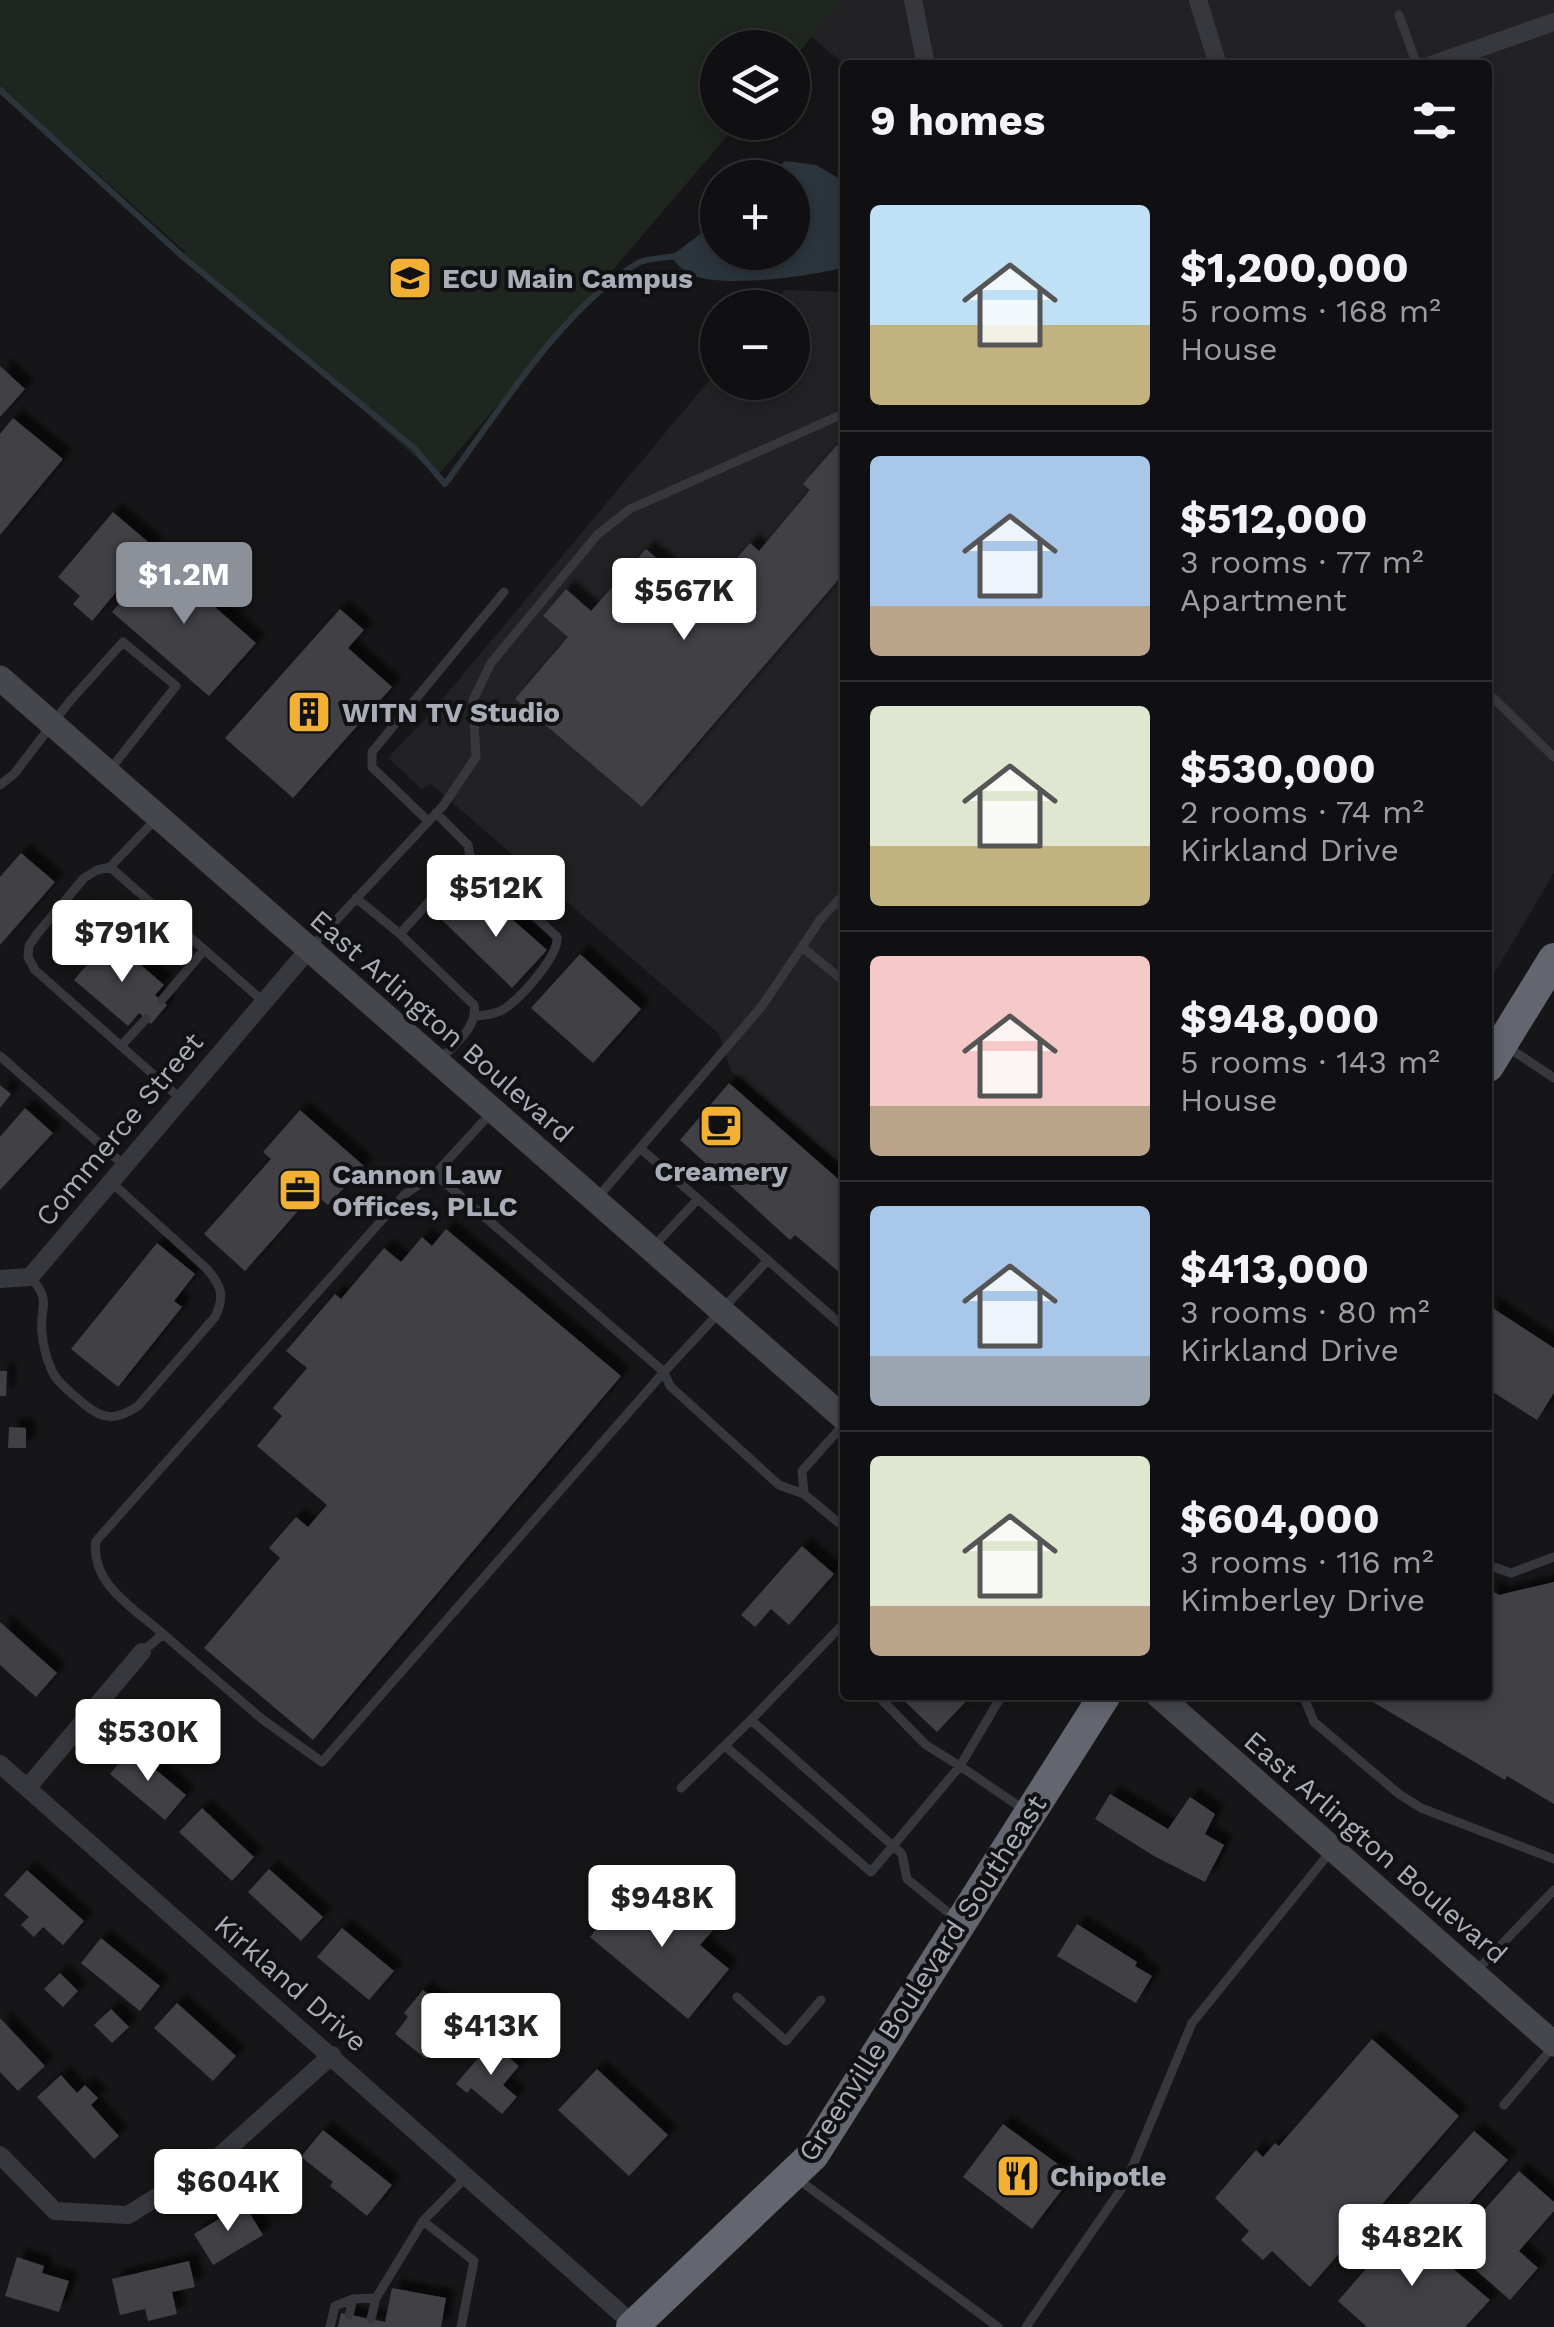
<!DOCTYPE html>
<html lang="en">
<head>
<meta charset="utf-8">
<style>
  :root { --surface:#101012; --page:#19191b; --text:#f1f3f6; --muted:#9c9d9f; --line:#303032; --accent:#8c9099 }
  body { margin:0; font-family:"Work Sans",sans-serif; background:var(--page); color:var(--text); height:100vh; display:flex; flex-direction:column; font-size:38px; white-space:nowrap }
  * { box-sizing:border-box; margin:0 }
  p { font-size:32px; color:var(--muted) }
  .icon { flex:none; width:55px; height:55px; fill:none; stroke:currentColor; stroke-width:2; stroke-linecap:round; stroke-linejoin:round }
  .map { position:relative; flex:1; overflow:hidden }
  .sheet { position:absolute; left:840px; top:60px; width:652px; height:1640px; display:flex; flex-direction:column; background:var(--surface); border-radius:10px; box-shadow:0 5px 15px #0003,0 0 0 2px var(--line) }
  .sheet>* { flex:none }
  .tools { position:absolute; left:700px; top:30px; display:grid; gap:20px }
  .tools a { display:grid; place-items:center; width:110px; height:110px; border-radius:50%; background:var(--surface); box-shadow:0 5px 15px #0003,0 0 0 2px var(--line); font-size:50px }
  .price { position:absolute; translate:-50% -85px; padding:0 22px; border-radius:10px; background:#fff; color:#222; font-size:32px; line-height:65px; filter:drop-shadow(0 2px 5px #0008) }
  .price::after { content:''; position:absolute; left:50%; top:60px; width:30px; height:22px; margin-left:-15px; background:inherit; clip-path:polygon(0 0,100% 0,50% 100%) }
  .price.current { background:var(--accent); color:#fff }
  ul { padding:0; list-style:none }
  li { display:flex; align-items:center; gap:30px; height:250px; padding:0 30px }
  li+li { border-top:2px solid var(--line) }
  li span { display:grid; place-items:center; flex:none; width:280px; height:200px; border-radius:10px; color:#555 }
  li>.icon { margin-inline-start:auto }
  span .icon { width:120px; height:120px; fill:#fffc; stroke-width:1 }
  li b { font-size:42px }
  h2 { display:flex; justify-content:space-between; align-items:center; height:120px; padding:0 30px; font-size:42px }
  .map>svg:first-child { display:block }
  .built { fill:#222225 }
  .green { fill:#1e261f }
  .water { fill:#2c353c }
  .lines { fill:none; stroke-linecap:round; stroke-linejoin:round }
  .stream { stroke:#2c353c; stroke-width:6 }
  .building { fill:#404145; filter:url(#shadow) }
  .lane { stroke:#37383d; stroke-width:9 }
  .street { stroke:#37383d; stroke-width:18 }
  .secondary { stroke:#45474d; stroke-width:25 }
  .highway { stroke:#63666e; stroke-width:32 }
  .labels { text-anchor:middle; stroke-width:8; stroke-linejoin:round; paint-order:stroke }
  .poi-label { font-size:28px; font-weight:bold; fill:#a8adb8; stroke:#111113; text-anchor:start }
  .street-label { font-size:28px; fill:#a8adb8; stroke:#111113 }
</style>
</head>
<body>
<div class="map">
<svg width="1554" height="2327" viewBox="0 0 1554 2327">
  <defs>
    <filter id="shadow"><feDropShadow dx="9" dy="-9" stdDeviation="2.5" flood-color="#0009"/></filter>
  </defs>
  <rect width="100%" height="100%" fill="#161618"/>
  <path class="built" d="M0,0H1554V873L1488,984V65H845L812,37L793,59L792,48H718V122L738,123L437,476L0,87Z
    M785,290L845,292V1168L731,1071L719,1034L431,784L422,789L388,758L429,715L717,371L718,382H792V308L771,307Z"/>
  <path class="green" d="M0,0H841L793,59L792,48H718V122L738,123L437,476L302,355L182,256L185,251L0,87Z"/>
  <path class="water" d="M785,161L816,165L845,182V267C814,276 715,290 688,273C681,269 676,262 670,257L717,221L718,252H792V178L768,177Z"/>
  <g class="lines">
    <path class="stream" d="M0,90L182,256L414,448L445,484C497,414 562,308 638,263C648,258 664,258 676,256"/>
  </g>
  <path class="building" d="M0,366L25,389L0,417Z
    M13,418L63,459L0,535V434Z
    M837,445L845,453V572L642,807L515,699L568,637L543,616L566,589L591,611L646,549L702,598L750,543L759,551L810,490L803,484Z
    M113,512L154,547L92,621L73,604L80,596L58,577Z
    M159,558L256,643L209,696L112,612Z
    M340,609L364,630L348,648L392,687L293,798L225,738Z
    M21,853L55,882L0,945V877Z
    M485,895L547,950L512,988L440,918L451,906L465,918Z
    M75,909L96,925L81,943L60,927Z
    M110,938L164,985L155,995L167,1005L151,1024L139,1013L128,1026L74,980Z
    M580,954L641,1009L593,1063L531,1008Z
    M729,1083L845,1185V1277L795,1235L790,1240L680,1140Z
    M0,1085L11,1094L0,1108Z
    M25,1108L53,1133L0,1190V1137Z
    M300,1110L364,1166L328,1205L314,1193L245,1271L204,1234L271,1159L263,1152Z
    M446,1229L621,1376L313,1740L204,1648L280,1558L269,1548L296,1517L308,1527L327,1505L257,1446L282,1416L273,1408L307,1368L286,1351L335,1294L341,1299L384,1248L401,1262L422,1237L432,1246Z
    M157,1243L195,1274L174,1301L182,1307L118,1387L71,1349Z
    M1488,1305L1554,1348V1393L1537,1420L1488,1389Z
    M0,1371H7L6,1396H0Z
    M9,1427L26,1428V1448H8Z
    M802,1546L834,1574L789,1625L771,1609L755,1627L741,1615Z
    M1554,1582V1804L1507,1776L1505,1780L1361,1695H1488V1589L1499,1595Z
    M0,1622L57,1673L36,1697L0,1665Z
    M898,1695H972L937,1732Z
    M131,1749L186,1795L165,1820L110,1774Z
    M1110,1794L1168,1829L1190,1797L1215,1814L1205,1834L1224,1845L1205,1882L1154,1856L1095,1819Z
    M202,1808L254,1857L232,1881L179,1832Z
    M269,1869L323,1917L301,1941L248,1892Z
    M27,1870L84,1921L63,1945L43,1927L34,1937L21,1925L29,1917L4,1895Z
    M644,1886L690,1924L697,1915L714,1929L700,1945L729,1969L688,2019L590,1937L604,1920L594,1911L602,1901L619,1915Z
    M1077,1924L1137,1962L1135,1966L1152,1976L1136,2003L1057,1956Z
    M342,1928L394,1971L369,2000L317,1957Z
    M101,1938L160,1986L140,2011L81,1963Z
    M60,1973L78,1991L63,2007L44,1989Z
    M423,1990L458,2019L426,2059L395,2034L408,2017L404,2013Z
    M177,2003L236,2056L213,2081L154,2028Z
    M111,2009L129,2027L112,2043L94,2025Z
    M0,2018L45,2066L18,2091L0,2072Z
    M1372,2039L1459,2116L1310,2287L1272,2251L1263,2260L1241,2240L1249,2231L1215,2198L1256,2150L1263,2157L1275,2143L1279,2146Z
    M491,2043L519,2066L503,2085L517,2097L502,2114L471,2088L467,2093L456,2084Z
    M597,2069L668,2135L629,2176L558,2110Z
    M61,2075L77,2093L85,2085L98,2098L91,2105L119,2136L94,2159L37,2097Z
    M1003,2124L1073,2175L1032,2229L963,2177Z
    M323,2130L392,2185L367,2216L330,2186L333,2182L301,2157Z
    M1474,2131L1508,2160L1464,2210L1475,2220L1519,2171L1554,2202V2211L1519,2251L1538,2268L1510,2300L1405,2208Z
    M244,2204L263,2235L213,2265L194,2234Z
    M1403,2226L1490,2300L1465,2327H1367L1338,2301Z
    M17,2257L44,2266L42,2273L69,2281L59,2312L5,2296Z
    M189,2261L195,2287L172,2292L177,2314L148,2321L145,2309L120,2315L112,2279Z
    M392,2288L446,2298L441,2327H338L341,2313L385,2322Z"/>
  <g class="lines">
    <path class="lane" d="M1399,15L1417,65
      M1488,693L1554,757
      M0,785L14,774L70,701L123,642L176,686L109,771
      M436,813L468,845L470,856L557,937C559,956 523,995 507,1007C498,1014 486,1015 476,1016
      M155,820L110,867L97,870L84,878L37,934L29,946L28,957L35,970L181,1099
      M428,821L372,767V752L504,592
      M110,867L264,1002
      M356,898L400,934L474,1005C478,1028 454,1044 440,1060
      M400,934L470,856
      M311,947L443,806L476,757L473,700L491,663L598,534L630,509L845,413
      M802,947L845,982
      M162,1000L204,950
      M1488,1034L1554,1078
      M121,1046L146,1019
      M0,1056L125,1166
      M640,1148L845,1328
      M598,1197L762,1006L820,920L845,893
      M654,1246L698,1199
      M768,1260L664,1372L670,1386L779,1485L804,1494
      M30,1277C53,1302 39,1305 42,1333C43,1345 47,1360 52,1371C57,1383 74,1395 84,1404C104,1421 117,1420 138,1406L215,1317C225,1296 222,1287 207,1269L111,1182
      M845,1423L802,1471L804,1494L845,1528
      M1488,1565L1511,1573L1554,1557
      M163,1634C134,1608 90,1584 96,1541L405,1194L435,1174L492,1112
      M142,1652L163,1634L262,1719L322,1762L664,1372L435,1174
      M877,1695L926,1745L960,1766L1002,1695
      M1303,1695L1314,1722L1399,1794L1421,1808L1554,1859
      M751,1720L845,1622
      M725,1746L871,1872L960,1766L1023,1809
      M681,1788L751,1720L902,1854L907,1879L955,1918
      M1476,1971L1554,1890
      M737,1997L786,2041L821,2000
      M1504,2105L1552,2048
      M799,2180L998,2327
      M423,2221L467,2176
      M349,2315L353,2299
      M371,2319L376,2298
      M330,2327L335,2306L353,2299L376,2298L423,2221L474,2261L461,2327
      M1026,2327L1126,2182L1192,2023L1331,1851"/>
    <path class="street" d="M913,0L926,65
      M1198,0L1218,65
      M1431,65L1554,22
      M0,1279L30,1277L309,949
      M0,1764L634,2325
      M28,1787L142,1652
      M0,2155L55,2211L128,2215L213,2162L332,2055"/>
    <path class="secondary" d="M0,678L845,1419
      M1158,1695L1554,2044"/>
    <path class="highway" d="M1488,1066L1554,959
      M632,2327L813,2155L1105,1695"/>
  </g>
  <defs>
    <symbol id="university-square" viewBox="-11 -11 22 22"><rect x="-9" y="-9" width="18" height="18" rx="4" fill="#f2b134" stroke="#111113"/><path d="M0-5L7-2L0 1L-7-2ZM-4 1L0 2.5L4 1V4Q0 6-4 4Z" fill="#111"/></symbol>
    <symbol id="building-square" viewBox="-11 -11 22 22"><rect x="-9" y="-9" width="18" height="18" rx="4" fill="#f2b134" stroke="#111113"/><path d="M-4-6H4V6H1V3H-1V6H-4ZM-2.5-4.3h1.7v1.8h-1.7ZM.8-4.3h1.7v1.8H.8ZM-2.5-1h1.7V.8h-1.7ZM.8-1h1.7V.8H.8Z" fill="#111"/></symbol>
    <symbol id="cafe-square" viewBox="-11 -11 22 22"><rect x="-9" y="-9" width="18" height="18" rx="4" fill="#f2b134" stroke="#111113"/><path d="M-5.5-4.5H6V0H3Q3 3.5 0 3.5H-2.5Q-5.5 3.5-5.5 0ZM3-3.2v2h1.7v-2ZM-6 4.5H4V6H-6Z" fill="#111"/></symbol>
    <symbol id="office-square" viewBox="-11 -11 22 22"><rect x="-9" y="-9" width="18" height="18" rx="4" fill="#f2b134" stroke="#111113"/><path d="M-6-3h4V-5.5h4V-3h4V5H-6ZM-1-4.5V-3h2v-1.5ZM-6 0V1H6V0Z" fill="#111"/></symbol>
    <symbol id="restaurant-square" viewBox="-11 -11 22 22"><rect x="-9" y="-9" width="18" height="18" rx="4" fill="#f2b134" stroke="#111113"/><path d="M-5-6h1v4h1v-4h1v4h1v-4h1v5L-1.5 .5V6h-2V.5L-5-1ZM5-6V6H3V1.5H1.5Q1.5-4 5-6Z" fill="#111"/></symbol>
  </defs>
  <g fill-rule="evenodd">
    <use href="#university-square" x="385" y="253" width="50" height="50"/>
    <use href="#building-square" x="284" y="687" width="50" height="50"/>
    <use href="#cafe-square" x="696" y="1101" width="50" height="50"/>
    <use href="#office-square" x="275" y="1165" width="50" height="50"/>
    <use href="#restaurant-square" x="993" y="2151" width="50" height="50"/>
  </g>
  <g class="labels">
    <g class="poi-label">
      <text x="442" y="288">ECU Main Campus</text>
      <text x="342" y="722">WITN TV Studio</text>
      <text x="721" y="1181" text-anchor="middle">Creamery</text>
      <text x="332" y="1184">Cannon Law<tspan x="332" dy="32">Offices, PLLC</tspan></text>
      <text x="1050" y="2186">Chipotle</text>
    </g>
    <g class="street-label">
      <text transform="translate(442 1026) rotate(41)" y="10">East Arlington Boulevard</text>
      <text transform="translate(119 1129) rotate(-50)" y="10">Commerce Street</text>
      <text transform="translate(1376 1847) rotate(41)" y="10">East Arlington Boulevard</text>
      <text transform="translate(922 1978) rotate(-57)" y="10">Greenville Boulevard Southeast</text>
      <text transform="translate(291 1983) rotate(41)" y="10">Kirkland Drive</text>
    </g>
  </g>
</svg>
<div class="tools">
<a><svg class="icon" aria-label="layers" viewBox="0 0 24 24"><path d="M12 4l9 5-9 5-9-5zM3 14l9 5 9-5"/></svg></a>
<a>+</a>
<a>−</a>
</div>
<b class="price current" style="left:184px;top:627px">$1.2M</b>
<b class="price" style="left:684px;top:643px">$567K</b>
<b class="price" style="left:496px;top:940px">$512K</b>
<b class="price" style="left:122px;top:985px">$791K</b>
<b class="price" style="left:148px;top:1784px">$530K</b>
<b class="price" style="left:662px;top:1950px">$948K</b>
<b class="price" style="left:491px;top:2078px">$413K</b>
<b class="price" style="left:228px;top:2234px">$604K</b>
<b class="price" style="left:1412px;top:2289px">$482K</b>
<section class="sheet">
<h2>9 homes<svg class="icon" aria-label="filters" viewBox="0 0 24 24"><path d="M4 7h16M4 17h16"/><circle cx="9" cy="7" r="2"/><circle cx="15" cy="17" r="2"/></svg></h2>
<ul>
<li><span style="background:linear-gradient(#bfe0f5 60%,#c2b280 0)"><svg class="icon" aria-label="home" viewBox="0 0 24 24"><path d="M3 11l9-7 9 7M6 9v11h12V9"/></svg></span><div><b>$1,200,000</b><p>5 rooms · 168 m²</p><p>House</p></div></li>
<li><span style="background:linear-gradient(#a9c7e8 75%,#b9a48a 0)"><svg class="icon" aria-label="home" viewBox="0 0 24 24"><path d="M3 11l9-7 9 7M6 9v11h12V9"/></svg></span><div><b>$512,000</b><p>3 rooms · 77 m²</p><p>Apartment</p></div></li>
<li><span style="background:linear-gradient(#dfe7d0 70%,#c2b280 0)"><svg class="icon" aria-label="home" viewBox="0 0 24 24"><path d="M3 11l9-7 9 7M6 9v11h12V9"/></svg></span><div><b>$530,000</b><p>2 rooms · 74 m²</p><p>Kirkland Drive</p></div></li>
<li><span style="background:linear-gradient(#f6c9c9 75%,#b9a48a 0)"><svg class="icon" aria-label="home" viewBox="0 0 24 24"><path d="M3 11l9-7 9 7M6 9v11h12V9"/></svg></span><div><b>$948,000</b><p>5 rooms · 143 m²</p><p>House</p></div></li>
<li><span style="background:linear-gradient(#a9c7e8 75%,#9aa5b1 0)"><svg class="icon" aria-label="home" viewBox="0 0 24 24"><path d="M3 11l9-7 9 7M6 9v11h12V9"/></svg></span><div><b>$413,000</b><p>3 rooms · 80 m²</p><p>Kirkland Drive</p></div></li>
<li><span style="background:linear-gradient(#dfe7d0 75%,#b9a48a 0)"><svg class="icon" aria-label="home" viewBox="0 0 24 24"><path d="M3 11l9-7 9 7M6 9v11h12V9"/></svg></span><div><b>$604,000</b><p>3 rooms · 116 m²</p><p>Kimberley Drive</p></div></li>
</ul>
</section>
</div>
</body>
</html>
